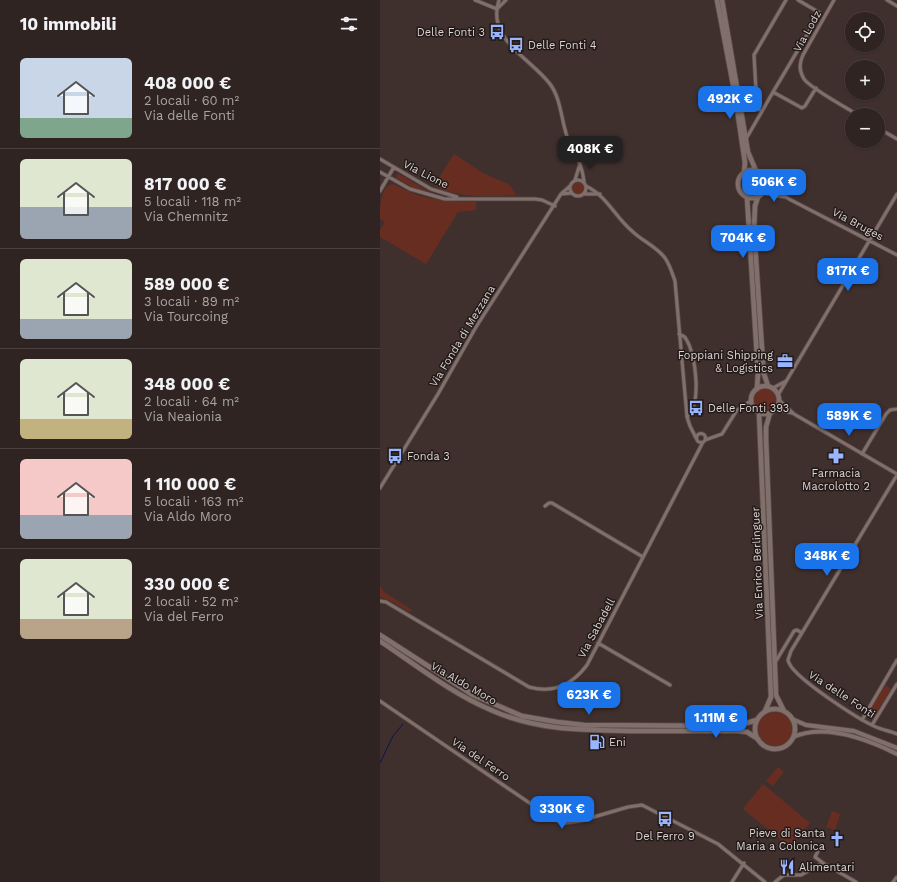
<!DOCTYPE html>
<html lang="it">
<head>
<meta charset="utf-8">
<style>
  :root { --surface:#302422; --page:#382c2a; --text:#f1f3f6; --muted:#a8a4a5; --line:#4b4140; --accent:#1a73e8 }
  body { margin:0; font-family:"Work Sans",sans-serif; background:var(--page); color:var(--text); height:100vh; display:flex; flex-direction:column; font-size:15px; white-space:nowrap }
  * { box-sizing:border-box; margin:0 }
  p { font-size:13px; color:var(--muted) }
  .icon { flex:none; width:22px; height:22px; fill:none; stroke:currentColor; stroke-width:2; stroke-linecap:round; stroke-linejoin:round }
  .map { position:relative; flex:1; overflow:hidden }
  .details { display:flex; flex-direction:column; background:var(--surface); width:380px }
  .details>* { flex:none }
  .fabs { position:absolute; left:465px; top:12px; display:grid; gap:8px }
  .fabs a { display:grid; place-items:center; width:40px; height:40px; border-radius:50%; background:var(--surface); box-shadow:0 1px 3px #0004,0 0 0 1px var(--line); font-size:20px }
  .price { position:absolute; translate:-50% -34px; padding:0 9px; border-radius:8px; background:var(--accent); color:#fff; font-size:13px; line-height:26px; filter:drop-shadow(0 1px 2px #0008) }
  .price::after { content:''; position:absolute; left:50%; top:24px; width:12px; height:9px; margin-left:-6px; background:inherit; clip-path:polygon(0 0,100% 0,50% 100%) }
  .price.selected { background:#222; color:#fff }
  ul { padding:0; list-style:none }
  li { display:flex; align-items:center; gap:12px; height:100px; padding:0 20px }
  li+li { border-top:1px solid var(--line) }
  li span { display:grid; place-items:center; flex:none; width:112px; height:80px; border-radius:6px; color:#555 }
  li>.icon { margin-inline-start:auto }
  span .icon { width:48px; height:48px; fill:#fffc; stroke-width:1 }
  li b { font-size:17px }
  h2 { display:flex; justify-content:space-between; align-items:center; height:48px; padding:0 20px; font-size:17px }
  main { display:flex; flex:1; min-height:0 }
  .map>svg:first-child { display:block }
  .green { fill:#682d21 }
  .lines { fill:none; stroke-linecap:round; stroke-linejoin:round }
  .stream { stroke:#091452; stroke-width:1 }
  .minor-casing { stroke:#5a4d4a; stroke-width:4.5 }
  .tertiary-casing { stroke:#5a4d4a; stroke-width:5.5 }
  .secondary-casing { stroke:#5a4d4a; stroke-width:6 }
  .minor { stroke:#816f6b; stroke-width:3 }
  .tertiary { stroke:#816f6b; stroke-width:4 }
  .secondary { stroke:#816f6b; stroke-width:4.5 }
  .labels { text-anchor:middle; stroke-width:3; stroke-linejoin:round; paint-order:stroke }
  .street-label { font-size:11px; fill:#ded4d1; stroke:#211a19 }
  .poi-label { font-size:11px; fill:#ded4d1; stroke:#211a19; text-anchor:start }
</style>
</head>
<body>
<main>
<section class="details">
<h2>10 immobili<svg class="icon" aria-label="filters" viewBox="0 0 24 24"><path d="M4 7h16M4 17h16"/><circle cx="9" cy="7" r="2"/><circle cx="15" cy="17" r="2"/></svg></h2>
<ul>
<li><span style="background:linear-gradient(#c9d6e8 75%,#7fa58c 0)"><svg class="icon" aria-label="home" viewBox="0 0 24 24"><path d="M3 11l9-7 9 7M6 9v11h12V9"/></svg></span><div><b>408 000 €</b><p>2 locali · 60 m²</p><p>Via delle Fonti</p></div></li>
<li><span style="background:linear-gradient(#dfe7d0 60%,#9aa5b1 0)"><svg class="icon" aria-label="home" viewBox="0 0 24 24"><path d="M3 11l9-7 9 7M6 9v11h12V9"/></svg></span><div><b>817 000 €</b><p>5 locali · 118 m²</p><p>Via Chemnitz</p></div></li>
<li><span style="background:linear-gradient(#dfe7d0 75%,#9aa5b1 0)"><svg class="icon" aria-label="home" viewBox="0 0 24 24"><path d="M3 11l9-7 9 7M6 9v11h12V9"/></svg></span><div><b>589 000 €</b><p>3 locali · 89 m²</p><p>Via Tourcoing</p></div></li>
<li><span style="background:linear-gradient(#dfe7d0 75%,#c2b280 0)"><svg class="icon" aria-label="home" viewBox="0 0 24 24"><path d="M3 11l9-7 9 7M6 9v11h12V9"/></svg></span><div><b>348 000 €</b><p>2 locali · 64 m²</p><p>Via Neaionia</p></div></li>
<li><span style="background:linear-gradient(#f6c9c9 70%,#9aa5b1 0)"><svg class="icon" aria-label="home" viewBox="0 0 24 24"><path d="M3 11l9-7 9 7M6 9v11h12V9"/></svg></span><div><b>1 110 000 €</b><p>5 locali · 163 m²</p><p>Via Aldo Moro</p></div></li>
<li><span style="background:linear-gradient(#dfe7d0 75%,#b9a48a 0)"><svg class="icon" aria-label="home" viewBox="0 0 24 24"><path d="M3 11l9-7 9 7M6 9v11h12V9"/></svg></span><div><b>330 000 €</b><p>2 locali · 52 m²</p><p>Via del Ferro</p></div></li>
</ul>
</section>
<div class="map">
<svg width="517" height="882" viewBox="0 0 517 882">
  <rect width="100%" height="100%" fill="#40302d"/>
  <path class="green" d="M74,154L103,173L130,185L136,195C109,197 79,198 54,186Z
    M361 184a11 11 0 1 1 22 0a11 11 0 1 1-22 0Z
    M17,174H19L51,193L34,188L16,178Z
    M192.5 188a5.5 5.5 0 1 1 11 0a5.5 5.5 0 1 1-11 0Z
    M12,184C19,186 25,190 32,193C53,201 74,202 96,202V210L78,212L46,264L0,237V230L5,222L0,219C0,208 0,187 12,184Z
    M374 400a11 11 0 1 1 22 0a11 11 0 1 1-22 0Z
    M0,586L4,592L32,610L29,612L11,601L0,597Z
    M505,685L511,689L493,718L487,715Z
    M378 729a17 17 0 1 1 34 0a17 17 0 1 1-34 0Z
    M398,767L404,772L393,786L386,781Z
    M383,784L430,823L410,847L363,809Z
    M452,811L460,814L455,830L446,827Z"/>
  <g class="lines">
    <path class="stream" d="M0,763L13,736L23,724"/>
    <defs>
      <path id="minor" d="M95,0L117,9L126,0
        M119,0C106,39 149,57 170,84C182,100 181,123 189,142C196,157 202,164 204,181
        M454,0L423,55C419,63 419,71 424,79C430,88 467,108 478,115
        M507,0L517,6
        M393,92L440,13L418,0
        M382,111L377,108L374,55L406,0
        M498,128L517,139
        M366,139L393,92L422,108L425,106L436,88
        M0,159L51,189L77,197
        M0,172L30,189L65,199H155L162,200L175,206
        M190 188a8 8 0 1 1 16 0a8 8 0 1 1-16 0Z
        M195,180L200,164
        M386,183L409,199L517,255
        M206,186C227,196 235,217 252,231C262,241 276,246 285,258C290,265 292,273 295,281L307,417L310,426L316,438
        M0,191L14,167
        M383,193L405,197
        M181,194L192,193
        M204,194H220
        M299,334C301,335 305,336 306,339C316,354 322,404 307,417
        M393,388L406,381
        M398,395L517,194
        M399,400L414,414L517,474
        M364,407L373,406
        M396,409L412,413
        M316.5 438a4.5 4.5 0 1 1 9 0a4.5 4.5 0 1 1-9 0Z
        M325,440L342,434L357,410L372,400
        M482,454L506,414L510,410L517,409
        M517,475L411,651L408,660C410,676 480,720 496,727C503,730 510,731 517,734
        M0,488L58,394L96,327L181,194L190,186
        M165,506L169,503H172L263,557
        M0,601L6,602L149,687C174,694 192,685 207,665L323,442
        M218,643L290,685
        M396,661L414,631L417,630L422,633
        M0,701L173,819L185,823L200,821L248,807L262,805L338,844L385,882
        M482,720L517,660
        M492,725L517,684
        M441,845L435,857L443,863
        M352,882L364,863
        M395,882L404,875H421L443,863L476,882
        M513,882L517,877"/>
      <path id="tertiary" d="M412,719L426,725L474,731L517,748
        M413,737C445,723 487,739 517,754"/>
      <path id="secondary" d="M337,0L355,95L365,163L364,173
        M342,0L368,152L376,171
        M358 184a14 14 0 1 1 28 0a14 14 0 1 1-28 0Z
        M367,197L378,373L377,389
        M378,197L375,206L374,229L383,364L384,374L388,386
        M371 400a14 14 0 1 1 28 0a14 14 0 1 1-28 0Z
        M379,412L391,697L385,711
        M390,413L386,427V439L396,695L404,711
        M0,635L93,695L142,716L177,722L204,725L356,726L377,720
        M0,641C36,665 71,693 111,710C157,731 205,730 254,731C288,731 323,731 357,731L367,732L378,739
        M375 729a20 20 0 1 1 40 0a20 20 0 1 1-40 0Z"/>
    </defs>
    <use href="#minor" class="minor-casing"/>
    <use href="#tertiary" class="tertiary-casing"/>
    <use href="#secondary" class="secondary-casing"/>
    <use href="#minor" class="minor"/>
    <use href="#tertiary" class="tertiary"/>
    <use href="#secondary" class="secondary"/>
  </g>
  <defs>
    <symbol id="bus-bare" viewBox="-9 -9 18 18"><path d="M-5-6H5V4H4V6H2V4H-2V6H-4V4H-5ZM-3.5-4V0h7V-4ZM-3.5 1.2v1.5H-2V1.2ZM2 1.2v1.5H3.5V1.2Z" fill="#9ab5fd" stroke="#211a19" stroke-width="2.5" paint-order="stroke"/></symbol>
    <symbol id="office-bare" viewBox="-9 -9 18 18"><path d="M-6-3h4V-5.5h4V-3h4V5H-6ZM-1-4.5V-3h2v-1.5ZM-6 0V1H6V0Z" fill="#9ab5fd" stroke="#211a19" stroke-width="2.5" paint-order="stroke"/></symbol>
    <symbol id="pharmacy-bare" viewBox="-9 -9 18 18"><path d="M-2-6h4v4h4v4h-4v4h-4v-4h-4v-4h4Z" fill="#9ab5fd" stroke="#211a19" stroke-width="2.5" paint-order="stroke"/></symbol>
    <symbol id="fuel-bare" viewBox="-9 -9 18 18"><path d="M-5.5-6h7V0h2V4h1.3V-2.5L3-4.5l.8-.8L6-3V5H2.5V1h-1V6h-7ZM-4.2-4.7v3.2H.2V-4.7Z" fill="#9ab5fd" stroke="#211a19" stroke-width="2.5" paint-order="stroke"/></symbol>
    <symbol id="church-bare" viewBox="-9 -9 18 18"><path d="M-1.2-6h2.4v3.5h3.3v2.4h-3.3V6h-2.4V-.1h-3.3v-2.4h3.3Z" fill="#9ab5fd" stroke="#211a19" stroke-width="2.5" paint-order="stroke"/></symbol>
    <symbol id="restaurant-bare" viewBox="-9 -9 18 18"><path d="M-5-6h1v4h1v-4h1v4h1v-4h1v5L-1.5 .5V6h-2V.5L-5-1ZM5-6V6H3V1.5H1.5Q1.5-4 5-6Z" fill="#9ab5fd" stroke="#211a19" stroke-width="2.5" paint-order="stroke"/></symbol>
  </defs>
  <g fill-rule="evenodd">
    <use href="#bus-bare" x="106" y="21" width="22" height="22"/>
    <use href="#bus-bare" x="125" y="34" width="22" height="22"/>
    <use href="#office-bare" x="394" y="350" width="22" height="22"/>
    <use href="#bus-bare" x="305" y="397" width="22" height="22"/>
    <use href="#bus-bare" x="4" y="445" width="22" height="22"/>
    <use href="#pharmacy-bare" x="445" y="445" width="22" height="22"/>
    <use href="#fuel-bare" x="206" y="731" width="22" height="22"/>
    <use href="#bus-bare" x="274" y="808" width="22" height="22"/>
    <use href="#church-bare" x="446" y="828" width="22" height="22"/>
    <use href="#restaurant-bare" x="396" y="856" width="22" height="22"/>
  </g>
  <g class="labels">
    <g class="street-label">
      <text transform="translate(427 31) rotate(-61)" y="4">Via Lodz</text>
      <text transform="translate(46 174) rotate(27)" y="4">Via Lione</text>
      <text transform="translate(478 224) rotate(28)" y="4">Via Bruges</text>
      <text transform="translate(82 336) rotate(-59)" y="4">Via Fonda di Mezzana</text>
      <text transform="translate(377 563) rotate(-92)" y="4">Via Enrico Berlinguer</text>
      <text transform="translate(216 628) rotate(-62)" y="4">Via Sabadell</text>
      <text transform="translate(84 683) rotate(30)" y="4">Via Aldo Moro</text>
      <text transform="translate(462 694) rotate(33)" y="4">Via delle Fonti</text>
      <text transform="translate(101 759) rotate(34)" y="4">Via del Ferro</text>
    </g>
    <g class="poi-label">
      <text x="105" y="36" text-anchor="end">Delle Fonti 3</text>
      <text x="148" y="49">Delle Fonti 4</text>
      <text x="393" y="359" text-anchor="end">Foppiani Shipping<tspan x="393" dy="13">&amp; Logistics</tspan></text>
      <text x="328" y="412">Delle Fonti 393</text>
      <text x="27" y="460">Fonda 3</text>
      <text x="456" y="477" text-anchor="middle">Farmacia<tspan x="456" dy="13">Macrolotto 2</tspan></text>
      <text x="229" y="746">Eni</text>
      <text x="445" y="837" text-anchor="end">Pieve di Santa<tspan x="445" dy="13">Maria a Colonica</tspan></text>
      <text x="285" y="840" text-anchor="middle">Del Ferro 9</text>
      <text x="419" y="871">Alimentari</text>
    </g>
  </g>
</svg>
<div class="fabs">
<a><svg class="icon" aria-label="locate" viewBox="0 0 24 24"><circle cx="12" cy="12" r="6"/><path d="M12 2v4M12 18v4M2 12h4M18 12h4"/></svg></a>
<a>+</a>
<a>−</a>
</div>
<b class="price" style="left:350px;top:120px">492K €</b>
<b class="price selected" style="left:210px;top:170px">408K €</b>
<b class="price" style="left:394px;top:203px">506K €</b>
<b class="price" style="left:363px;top:259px">704K €</b>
<b class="price" style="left:468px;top:292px">817K €</b>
<b class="price" style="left:469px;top:437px">589K €</b>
<b class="price" style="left:447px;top:577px">348K €</b>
<b class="price" style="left:209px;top:716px">623K €</b>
<b class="price" style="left:336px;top:739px">1.11M €</b>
<b class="price" style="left:182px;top:830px">330K €</b>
</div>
</main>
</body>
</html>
